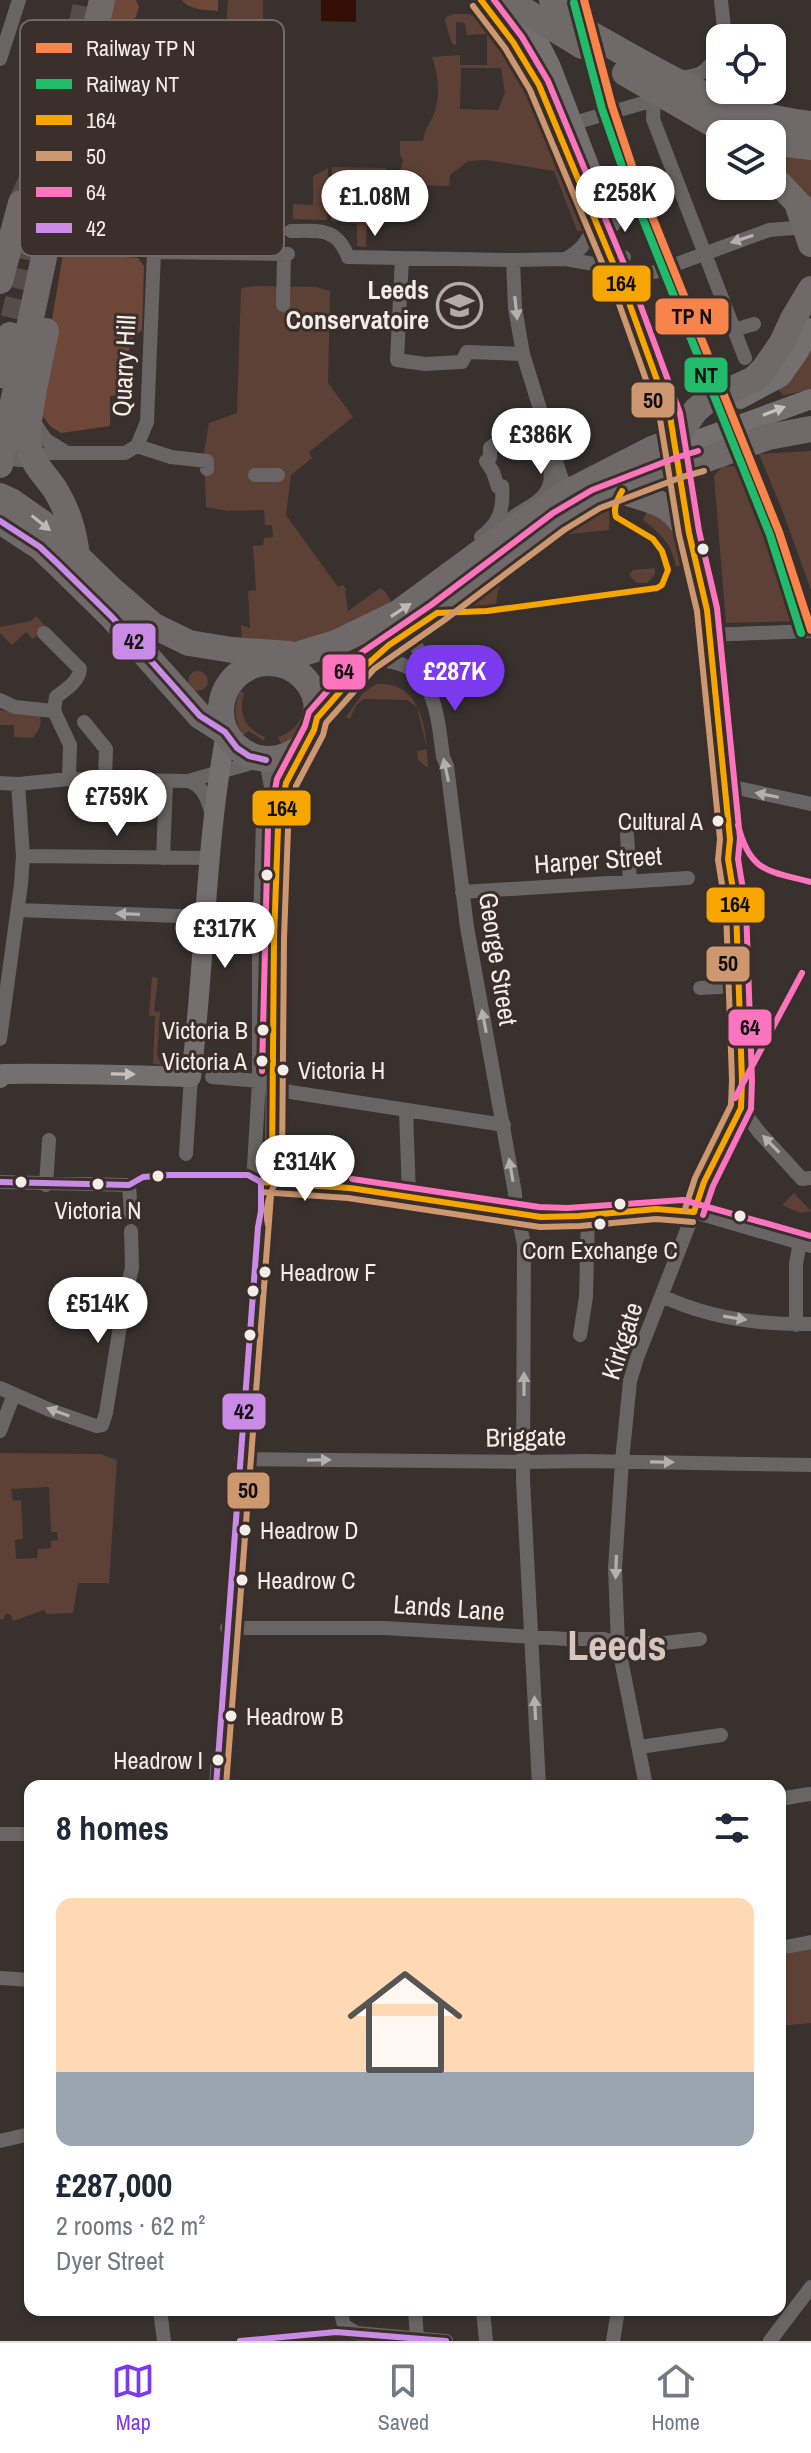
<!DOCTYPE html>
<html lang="en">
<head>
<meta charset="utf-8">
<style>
  :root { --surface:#fff; --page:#f2f2f3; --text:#1f2937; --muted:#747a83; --line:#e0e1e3; --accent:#7c3aed }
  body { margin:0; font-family:"Archivo Narrow",sans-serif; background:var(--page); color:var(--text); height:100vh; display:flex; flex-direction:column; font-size:30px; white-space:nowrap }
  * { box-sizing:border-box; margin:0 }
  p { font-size:26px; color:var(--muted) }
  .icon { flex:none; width:44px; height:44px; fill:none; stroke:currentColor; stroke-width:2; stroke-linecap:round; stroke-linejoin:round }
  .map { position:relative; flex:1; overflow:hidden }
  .side { position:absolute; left:24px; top:1780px; width:762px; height:536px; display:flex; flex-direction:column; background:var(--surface); border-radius:16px; box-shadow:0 2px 6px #0004 }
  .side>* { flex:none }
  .fabs { position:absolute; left:706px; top:24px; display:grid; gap:16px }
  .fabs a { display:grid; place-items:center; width:80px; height:80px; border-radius:16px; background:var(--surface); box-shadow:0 2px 6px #0004; font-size:40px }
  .price { position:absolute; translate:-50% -68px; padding:0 18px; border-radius:28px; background:#fff; color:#222; font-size:26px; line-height:52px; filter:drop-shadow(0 2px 4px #0008) }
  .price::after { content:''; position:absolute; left:50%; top:48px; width:24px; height:18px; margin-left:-12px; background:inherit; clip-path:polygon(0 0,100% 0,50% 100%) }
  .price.on { background:var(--accent); color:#fff }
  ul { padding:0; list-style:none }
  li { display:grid; align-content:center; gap:16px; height:424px; padding:0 32px }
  li span { display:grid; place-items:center; height:248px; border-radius:16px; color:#555 }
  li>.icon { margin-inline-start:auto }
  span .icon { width:144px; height:144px; fill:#fffc; stroke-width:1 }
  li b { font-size:34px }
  h2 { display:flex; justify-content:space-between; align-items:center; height:96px; padding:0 32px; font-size:34px }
  .tab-bar { display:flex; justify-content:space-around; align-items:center; height:112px; border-top:2px solid var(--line); background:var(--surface); font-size:22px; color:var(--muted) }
  .tab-bar a { display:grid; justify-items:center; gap:4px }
  .tab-bar .on { color:var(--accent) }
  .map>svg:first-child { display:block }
  .green { fill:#5e4136; fill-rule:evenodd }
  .forest { fill:#6f4738 }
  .water { fill:#340e04 }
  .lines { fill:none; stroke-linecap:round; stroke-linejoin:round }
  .street-tunnel { stroke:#544d4a; stroke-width:14; stroke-dasharray:14 7; stroke-linecap:butt }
  .secondary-tunnel { stroke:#544d4a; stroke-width:20; stroke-dasharray:20 10; stroke-linecap:butt }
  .highway-tunnel { stroke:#544d4a; stroke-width:26; stroke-dasharray:26 13; stroke-linecap:butt }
  .street { stroke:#686564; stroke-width:14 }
  .secondary { stroke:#73706f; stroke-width:20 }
  .highway { stroke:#6f6a69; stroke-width:26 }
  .highway-bridge { stroke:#6f6a69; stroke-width:26 }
  .bus-1-casing { stroke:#3b2f2b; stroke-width:12 }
  .bus-2-casing { stroke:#3b2f2b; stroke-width:12 }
  .bus-3-casing { stroke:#3b2f2b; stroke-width:12 }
  .bus-4-casing { stroke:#3b2f2b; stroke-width:12 }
  .bus-1 { stroke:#f7a600; stroke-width:6 }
  .bus-2 { stroke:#cd976f; stroke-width:6 }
  .bus-3 { stroke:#fc73be; stroke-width:6 }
  .bus-4 { stroke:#ca8be6; stroke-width:6 }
  .rail-1-casing { stroke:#3b2f2b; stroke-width:14 }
  .rail-2-casing { stroke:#3b2f2b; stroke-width:14 }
  .rail-1 { stroke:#f8844c; stroke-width:8 }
  .rail-2 { stroke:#20bc6c; stroke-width:8 }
  .oneway { fill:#b5afad }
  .oneway2 { fill:#c7c1be }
  .oneway3 { fill:#bfb8b6 }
  .bus-dot { fill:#f4ece9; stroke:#3b2f2b; stroke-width:3 }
  .labels { text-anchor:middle; stroke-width:6; stroke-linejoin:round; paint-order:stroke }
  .bus-label { font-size:24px; fill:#f4ece9; stroke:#3b2f2b; text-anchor:start }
  .poi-label { font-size:26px; font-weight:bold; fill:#f4ece9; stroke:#3b2f2b; text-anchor:end }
  .street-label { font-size:26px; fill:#f4ece9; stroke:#3b2f2b }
  .town-label { font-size:42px; font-weight:bold; fill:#d5c6c0; stroke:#3b2f2b }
  .key { fill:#3b2f2b; stroke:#726864; stroke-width:2 }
  .key-label { font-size:22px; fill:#f4ece9 }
  .line-badge { stroke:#3b2f2b; stroke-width:3 }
  .pale-badge-label { font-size:22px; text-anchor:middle; font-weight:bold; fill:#111 }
</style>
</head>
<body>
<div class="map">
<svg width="811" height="2341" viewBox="0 0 811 2341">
  <rect width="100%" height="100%" fill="#38312e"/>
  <path class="green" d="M228,0H263V19H227Z
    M454,14H467L480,18L516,60L592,213L586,231H578L576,228L554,171L487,160L468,161L450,175L449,186L396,185L403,160L400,154V141H423C424,131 429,125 433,116C441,97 439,77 432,57L460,55V65H487V34L467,35L465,23L456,22V45L452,44L445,21L446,17ZM461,68H501L505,93L498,110L460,109Z
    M772,148L811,154V207L772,168Z
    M332,167L386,168L385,176L344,175L346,211L359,213L367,220L366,247L357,246V224L331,221Z
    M328,168L327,220L293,219V204L313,205V176Z
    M255,286L316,287L330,291L328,383L353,417L309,452L312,458L291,475L286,515L338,587L343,585L347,590L345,591L348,611L380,588L384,590L398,613L356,634L243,651L241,625L250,628L248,591L256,590L253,546L263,545L264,538L273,537L272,525H265L264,510L228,511L206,507L204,452L209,423L237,413L241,288Z
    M811,340V390L783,395L777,388Z
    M811,451V590L783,512L759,454Z
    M723,466L748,467L799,621L726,623L714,476Z
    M610,504L609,530L560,535Z
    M649,507L684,538L691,562L686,570L683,566H676C671,543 661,534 643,520Z
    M655,568V574L647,583H637L629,575L633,570Z
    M504,578L498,591L496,605L480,610L463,609Z
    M36,616L46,627L33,639L26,632L12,645L0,633V627L31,621Z
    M188 681a10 10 0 1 1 20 0a10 10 0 1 1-20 0Z
    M376,684C423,681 427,732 428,768L418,760L417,751L427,749L417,707L407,700L364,699L357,704L350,719L346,717L362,694Z
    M240,691L244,693C238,714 245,729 265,737L264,741L249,731L243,735C234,719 233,708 240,691Z
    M303,698H308C312,720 304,738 283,747L278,737C297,731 305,717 303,698Z
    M0,710L39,715C44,725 37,731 33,738L14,737V725H0Z
    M152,977L158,978L154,1011L160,1012L157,1055L161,1065L153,1064L155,1016H149Z
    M794,1193L811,1211L800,1213L782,1205Z
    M0,1453L100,1454L117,1460L109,1583H78L73,1613L47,1614L44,1610L13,1621L10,1614H5L4,1619H0ZM49,1487L51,1532H57L58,1540L51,1541V1548L38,1549L37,1558L16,1559L15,1540L23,1539L21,1500L13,1501L11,1489Z
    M811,1945V2023L780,2026V1949Z"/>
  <path class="forest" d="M104,0H136L139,7L136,17C117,29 114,84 115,106C115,123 120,140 122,157L111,166L108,172V236L106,239L110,250L125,257L138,258L144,266L142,330C118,344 136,377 119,395L110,396V426L61,433L50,426L39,411L42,377L62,261L60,188Z
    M182,0H218V11C206,10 189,10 182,0Z"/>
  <path class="water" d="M321,0H356V22L321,21Z"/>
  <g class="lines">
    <path class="street-tunnel" d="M121,1320L126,1293"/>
    <path class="secondary-tunnel" d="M4,347L84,0"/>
    <path class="highway-tunnel" d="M21,203L55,128"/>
    <path class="street" d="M721,0L725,38
      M0,59L19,0
      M678,77C702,78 709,70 720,49
      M662,95L654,100L653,119L745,358
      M581,121L654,100
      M291,231C318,231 337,227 348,257L513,260L565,259L600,265L618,264L624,257
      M224,253L227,241L238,231H267
      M402,258L397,360L425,364L462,362L467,352L523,354
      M565,259C582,251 590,238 596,220
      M513,260L515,308L523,354L561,477L568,492
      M655,272L769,230L794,228L811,231
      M283,305L284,254
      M734,330L754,324
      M31,418L46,440L64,451
      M528,420C542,438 561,475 544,495C536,505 522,510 512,518C502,526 495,539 481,537C500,523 504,508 502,486L498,487L493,472L486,461L490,458V448Z
      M137,446L171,457L207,461V469
      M0,458L20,460L49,453H125L137,446L147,422L154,252L288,254
      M255,475H278
      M44,633L80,669C79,682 65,690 56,697L54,711L70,745L69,779
      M709,635L811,631
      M412,636L427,670
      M372,661C434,656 437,711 443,757L447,766L467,927L515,1193C515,1212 521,1227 524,1245L523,1480L539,1786
      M0,700L15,707L54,711
      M84,722L106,749L105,780
      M188,781C205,787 207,799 212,814
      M0,783L18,784L69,779L188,781L262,760
      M724,785L811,804
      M627,835L630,882
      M23,856L210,858
      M163,858L166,782
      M462,892L688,878
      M18,910L206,917
      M700,988L739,986
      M0,1039L21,884L23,856L18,784
      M212,1077L259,1081
      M271,1089L504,1125
      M741,1108L759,1132L802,1179L811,1178
      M406,1110L409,1196
      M186,1154L191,1077
      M0,1182L129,1185L131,1214
      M261,1182L272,1166L274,938L278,828L286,783L305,744
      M261,1182L254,1167L259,1081V958L263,821L271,787L266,760
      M261,1182C343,1181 435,1200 515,1215
      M46,1185L49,1140
      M694,1212L811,1246
      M126,1293L132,1268L131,1231
      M662,1296C708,1318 760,1325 811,1324
      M796,1325V1264L800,1242
      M580,1335L586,1297L588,1217
      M0,1388L50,1410L96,1426L102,1425L106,1413L121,1320
      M0,1431L14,1394
      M241,1459L523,1462L586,1461L811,1465
      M227,1628H384L567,1639H604L618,1644L664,1643L700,1639
      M640,1747L721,1735
      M216,1786L218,1757
      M646,1786L618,1644L615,1568L622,1461L630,1381L637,1358L694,1212L697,1200L741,1108L742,1080L736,908L728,859L730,839L707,610L701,577L689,533L679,467
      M780,1799L809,1794
      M0,1834H30
      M780,1948L811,1942
      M0,1978L30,1980
      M0,2141L30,2134
      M160,2310L164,2341
      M340,2310L344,2325L356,2333L446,2341
      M415,2310L417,2338
      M483,2310L486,2341
      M613,2341L618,2310
      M770,2341L811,2287"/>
    <path class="secondary" d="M481,0C505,34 531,66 547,104L627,297L670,416L675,449
      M522,9L551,67L611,223
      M740,399L781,377L798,353L811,328
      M674,441H695L811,399
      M0,1078L3,1074C66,1073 128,1075 191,1077C205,963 205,846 226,733"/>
    <path class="highway" d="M503,0L522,9L582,46
      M552,0L572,21L587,32C663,74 722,114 811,124
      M625,73L723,130L738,134
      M772,142L811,147
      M772,176L811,217
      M797,203L811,244
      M0,281L21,203
      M46,331C41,357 23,428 29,449C34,466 48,478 56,491C69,513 74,532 77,556
      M0,375L10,335
      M9,421L56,201L102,0
      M622,491C655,503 668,499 689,533
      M0,496L11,501L44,524L110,588L154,626L189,643L232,650L289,654
      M0,521L40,547L58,564L112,617L200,716L225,732
      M221 711a48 48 0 1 1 96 0a48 48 0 1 1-96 0Z
      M270,663L336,643L398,613L493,543L568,492L652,449L674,441L696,410L708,400L754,379L764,369L782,343L793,319L811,289
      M317,718L367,661L437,613L558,522L596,499L679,467L701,461L768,437L811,429"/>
    <path class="highway-bridge" d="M0,465L9,421"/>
    <defs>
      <path id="bus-1" d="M481,0L513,42L539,85L627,297L670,416L689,533L707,610L730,839L728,859L736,908L742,1080L741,1108L704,1182L694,1212
        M437,613L487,611L657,588L662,585L668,570L662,551L653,539L616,517C613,507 617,500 622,491
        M261,1182L272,1166L274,938L278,828L286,783L314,730L317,718L353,677L389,645L437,613
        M261,1182L350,1188L541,1217L579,1216L656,1209L694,1212"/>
      <path id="bus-2" d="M473,6L505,48L530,90L618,301L660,419L679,535L697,611L720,839L718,860L726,909L732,1080L731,1105L695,1178L685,1209
        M261,1192L348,1198L540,1227L580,1226L656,1219L693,1222
        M268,1225C263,1201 274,1188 282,1166L284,938L288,829L296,786L323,735L326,723L374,669L443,621L564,530L600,508L682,477L704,471
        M226,1786L271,1195"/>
      <path id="bus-3" d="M494,0L522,37L548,81L636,293L680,413L699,531L717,608L740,838L738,859L746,908L752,1080L751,1109L713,1186L703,1215
        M738,825C750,873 769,871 811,882
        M262,1071L268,827L277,779L305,726L309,712L361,653L431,605L553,513L592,490L675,458L698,451
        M735,1098L802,973
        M352,1179L539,1207L567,1208L683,1200L811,1236"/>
      <path id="bus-4" d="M0,521L40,547L58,564L112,617L200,716L225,732L237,748L249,756L266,760
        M0,1182L129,1185L143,1177L169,1175H248L261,1182V1211L258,1227L216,1786
        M240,2341L336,2332L446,2341"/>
    </defs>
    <use href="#bus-1" class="bus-1-casing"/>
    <use href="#bus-2" class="bus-2-casing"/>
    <use href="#bus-3" class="bus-3-casing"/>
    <use href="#bus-4" class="bus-4-casing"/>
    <use href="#bus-1" class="bus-1"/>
    <use href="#bus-2" class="bus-2"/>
    <use href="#bus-3" class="bus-3"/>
    <use href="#bus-4" class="bus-4"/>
    <defs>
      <path id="rail-1" d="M584,0L612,106L633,169L779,532L811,630"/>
      <path id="rail-2" d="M574,3L602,109L624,172L770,535L801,633"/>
    </defs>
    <use href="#rail-1" class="rail-1-casing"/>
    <use href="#rail-2" class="rail-2-casing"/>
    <use href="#rail-1" class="rail-1"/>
    <use href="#rail-2" class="rail-2"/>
  </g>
  <defs><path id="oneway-solid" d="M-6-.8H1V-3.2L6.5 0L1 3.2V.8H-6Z" transform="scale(2)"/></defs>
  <g class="oneway">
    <use href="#oneway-solid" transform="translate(742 239) rotate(162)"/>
    <use href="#oneway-solid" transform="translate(516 308) rotate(84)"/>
    <use href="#oneway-solid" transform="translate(446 770) rotate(-102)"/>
    <use href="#oneway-solid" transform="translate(767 795) rotate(-169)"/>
    <use href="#oneway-solid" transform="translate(128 914) rotate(-178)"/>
    <use href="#oneway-solid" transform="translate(484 1021) rotate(-101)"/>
    <use href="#oneway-solid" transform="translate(771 1144) rotate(-134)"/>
    <use href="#oneway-solid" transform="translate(511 1170) rotate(-100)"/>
    <use href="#oneway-solid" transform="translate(735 1318) rotate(9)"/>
    <use href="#oneway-solid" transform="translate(524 1384) rotate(-90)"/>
    <use href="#oneway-solid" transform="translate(58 1412) rotate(-160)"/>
    <use href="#oneway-solid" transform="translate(319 1460) rotate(-1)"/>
    <use href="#oneway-solid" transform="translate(662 1462) rotate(1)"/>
    <use href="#oneway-solid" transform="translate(616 1567) rotate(92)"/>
    <use href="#oneway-solid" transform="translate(535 1708) rotate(-93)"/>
  </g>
  <g class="oneway2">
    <use href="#oneway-solid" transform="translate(774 411) rotate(-21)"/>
    <use href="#oneway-solid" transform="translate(123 1074) rotate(1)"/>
  </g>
  <g class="oneway3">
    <use href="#oneway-solid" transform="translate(41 523) rotate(39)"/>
    <use href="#oneway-solid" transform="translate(401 610) rotate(-33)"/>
  </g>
  <defs>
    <symbol id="university-ring" viewBox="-11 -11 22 22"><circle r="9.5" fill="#3b2f2b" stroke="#b2aba8" stroke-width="1.5"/><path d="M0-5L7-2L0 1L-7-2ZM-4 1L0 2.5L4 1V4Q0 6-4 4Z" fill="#b2aba8"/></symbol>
  </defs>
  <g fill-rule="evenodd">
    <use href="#university-ring" x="434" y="280" width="51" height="51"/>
  </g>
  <g class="bus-dot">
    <circle cx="703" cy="549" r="7"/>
    <circle cx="718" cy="821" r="7"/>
    <circle cx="267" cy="875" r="7"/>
    <circle cx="263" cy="1030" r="7"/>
    <circle cx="262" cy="1061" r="7"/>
    <circle cx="283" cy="1070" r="7"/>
    <circle cx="158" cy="1176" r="7"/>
    <circle cx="21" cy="1182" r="7"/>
    <circle cx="98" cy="1184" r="7"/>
    <circle cx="620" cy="1204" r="7"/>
    <circle cx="740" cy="1216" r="7"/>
    <circle cx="600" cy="1224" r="7"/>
    <circle cx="265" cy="1272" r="7"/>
    <circle cx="253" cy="1291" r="7"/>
    <circle cx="250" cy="1335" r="7"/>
    <circle cx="245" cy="1530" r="7"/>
    <circle cx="242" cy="1580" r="7"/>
    <circle cx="231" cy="1716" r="7"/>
    <circle cx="218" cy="1760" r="7"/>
  </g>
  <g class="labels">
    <g class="bus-label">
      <text x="703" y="830" text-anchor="end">Cultural A</text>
      <text x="248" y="1039" text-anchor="end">Victoria B</text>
      <text x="247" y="1070" text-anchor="end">Victoria A</text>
      <text x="298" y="1079">Victoria H</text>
      <text x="98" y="1219" text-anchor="middle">Victoria N</text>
      <text x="600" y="1259" text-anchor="middle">Corn Exchange C</text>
      <text x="280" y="1281">Headrow F</text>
      <text x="260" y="1539">Headrow D</text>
      <text x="257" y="1589">Headrow C</text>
      <text x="246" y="1725">Headrow B</text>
      <text x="203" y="1769" text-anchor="end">Headrow I</text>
    </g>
    <g class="poi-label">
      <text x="429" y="299">Leeds<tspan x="429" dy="30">Conservatoire</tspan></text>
    </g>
    <g class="street-label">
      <text transform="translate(124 366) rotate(-87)" y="9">Quarry Hill</text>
      <text transform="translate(598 860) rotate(-4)" y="9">Harper Street</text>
      <text transform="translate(498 959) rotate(81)" y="9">George Street</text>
      <text transform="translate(622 1341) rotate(-72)" y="9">Kirkgate</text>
      <text transform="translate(526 1437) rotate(-1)" y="9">Briggate</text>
      <text transform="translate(449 1608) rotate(4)" y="9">Lands Lane</text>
    </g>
    <g class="town-label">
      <text x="617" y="1660">Leeds</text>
    </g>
  </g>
  <rect x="20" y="20" width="264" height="236" rx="12" class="key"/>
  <rect x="36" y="43" width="36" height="10" fill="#f8844c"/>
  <rect x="36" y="79" width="36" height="10" fill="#20bc6c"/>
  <rect x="36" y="115" width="36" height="10" fill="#f7a600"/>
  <rect x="36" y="151" width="36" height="10" fill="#cd976f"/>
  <rect x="36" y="187" width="36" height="10" fill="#fc73be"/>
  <rect x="36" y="223" width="36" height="10" fill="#ca8be6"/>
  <g class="key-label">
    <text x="86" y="56">Railway TP N</text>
    <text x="86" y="92">Railway NT</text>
    <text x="86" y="128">164</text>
    <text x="86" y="164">50</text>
    <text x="86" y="200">64</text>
    <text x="86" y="236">42</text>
  </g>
  <g class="line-badge">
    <rect x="591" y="264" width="61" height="39" rx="8" fill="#f7a600"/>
    <rect x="654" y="297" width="76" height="39" rx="8" fill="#f8844c"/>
    <rect x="683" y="356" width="46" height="38" rx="8" fill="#20bc6c"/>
    <rect x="630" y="381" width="46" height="38" rx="8" fill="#cd976f"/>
    <rect x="111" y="622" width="46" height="39" rx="8" fill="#ca8be6"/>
    <rect x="321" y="653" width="46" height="38" rx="8" fill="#fc73be"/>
    <rect x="251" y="789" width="61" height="38" rx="8" fill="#f7a600"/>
    <rect x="705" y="886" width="61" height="38" rx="8" fill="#f7a600"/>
    <rect x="705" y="945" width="46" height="38" rx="8" fill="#cd976f"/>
    <rect x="727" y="1008" width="46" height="39" rx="8" fill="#fc73be"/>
    <rect x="221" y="1392" width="46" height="39" rx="8" fill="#ca8be6"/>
    <rect x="226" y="1471" width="45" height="39" rx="8" fill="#cd976f"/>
  </g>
  <g class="pale-badge-label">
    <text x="621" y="291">164</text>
    <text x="692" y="324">TP N</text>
    <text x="706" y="383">NT</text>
    <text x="653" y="408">50</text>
    <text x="134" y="649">42</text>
    <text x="344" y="679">64</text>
    <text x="282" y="816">164</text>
    <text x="735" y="912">164</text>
    <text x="728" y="971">50</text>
    <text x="750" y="1035">64</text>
    <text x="244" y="1419">42</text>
    <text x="248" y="1498">50</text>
  </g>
</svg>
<div class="fabs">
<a><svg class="icon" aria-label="locate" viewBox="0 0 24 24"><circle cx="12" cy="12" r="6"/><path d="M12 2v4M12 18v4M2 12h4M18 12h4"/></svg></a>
<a><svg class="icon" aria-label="layers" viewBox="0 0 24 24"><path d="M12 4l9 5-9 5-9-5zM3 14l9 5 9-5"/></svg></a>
</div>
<b class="price" style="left:625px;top:234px">£258K</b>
<b class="price" style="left:375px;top:238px">£1.08M</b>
<b class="price" style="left:541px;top:476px">£386K</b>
<b class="price on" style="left:455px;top:713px">£287K</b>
<b class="price" style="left:117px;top:838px">£759K</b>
<b class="price" style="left:225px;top:970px">£317K</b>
<b class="price" style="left:305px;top:1203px">£314K</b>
<b class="price" style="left:98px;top:1345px">£514K</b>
<section class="side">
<h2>8 homes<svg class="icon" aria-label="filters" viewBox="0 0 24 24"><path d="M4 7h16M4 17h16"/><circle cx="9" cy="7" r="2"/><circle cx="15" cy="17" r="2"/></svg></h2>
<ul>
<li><span style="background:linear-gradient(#ffd9b3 70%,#9aa5b1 0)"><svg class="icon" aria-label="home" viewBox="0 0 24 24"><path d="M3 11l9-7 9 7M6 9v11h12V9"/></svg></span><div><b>£287,000</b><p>2 rooms · 62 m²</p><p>Dyer Street</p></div></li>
</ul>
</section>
</div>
<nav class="tab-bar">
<a class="on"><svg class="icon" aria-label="map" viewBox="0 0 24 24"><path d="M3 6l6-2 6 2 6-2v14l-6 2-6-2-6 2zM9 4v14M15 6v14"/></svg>Map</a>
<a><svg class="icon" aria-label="saved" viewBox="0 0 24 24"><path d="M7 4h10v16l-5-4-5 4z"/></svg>Saved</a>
<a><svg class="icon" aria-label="home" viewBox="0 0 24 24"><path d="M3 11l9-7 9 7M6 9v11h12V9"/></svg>Home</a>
</nav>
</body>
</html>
